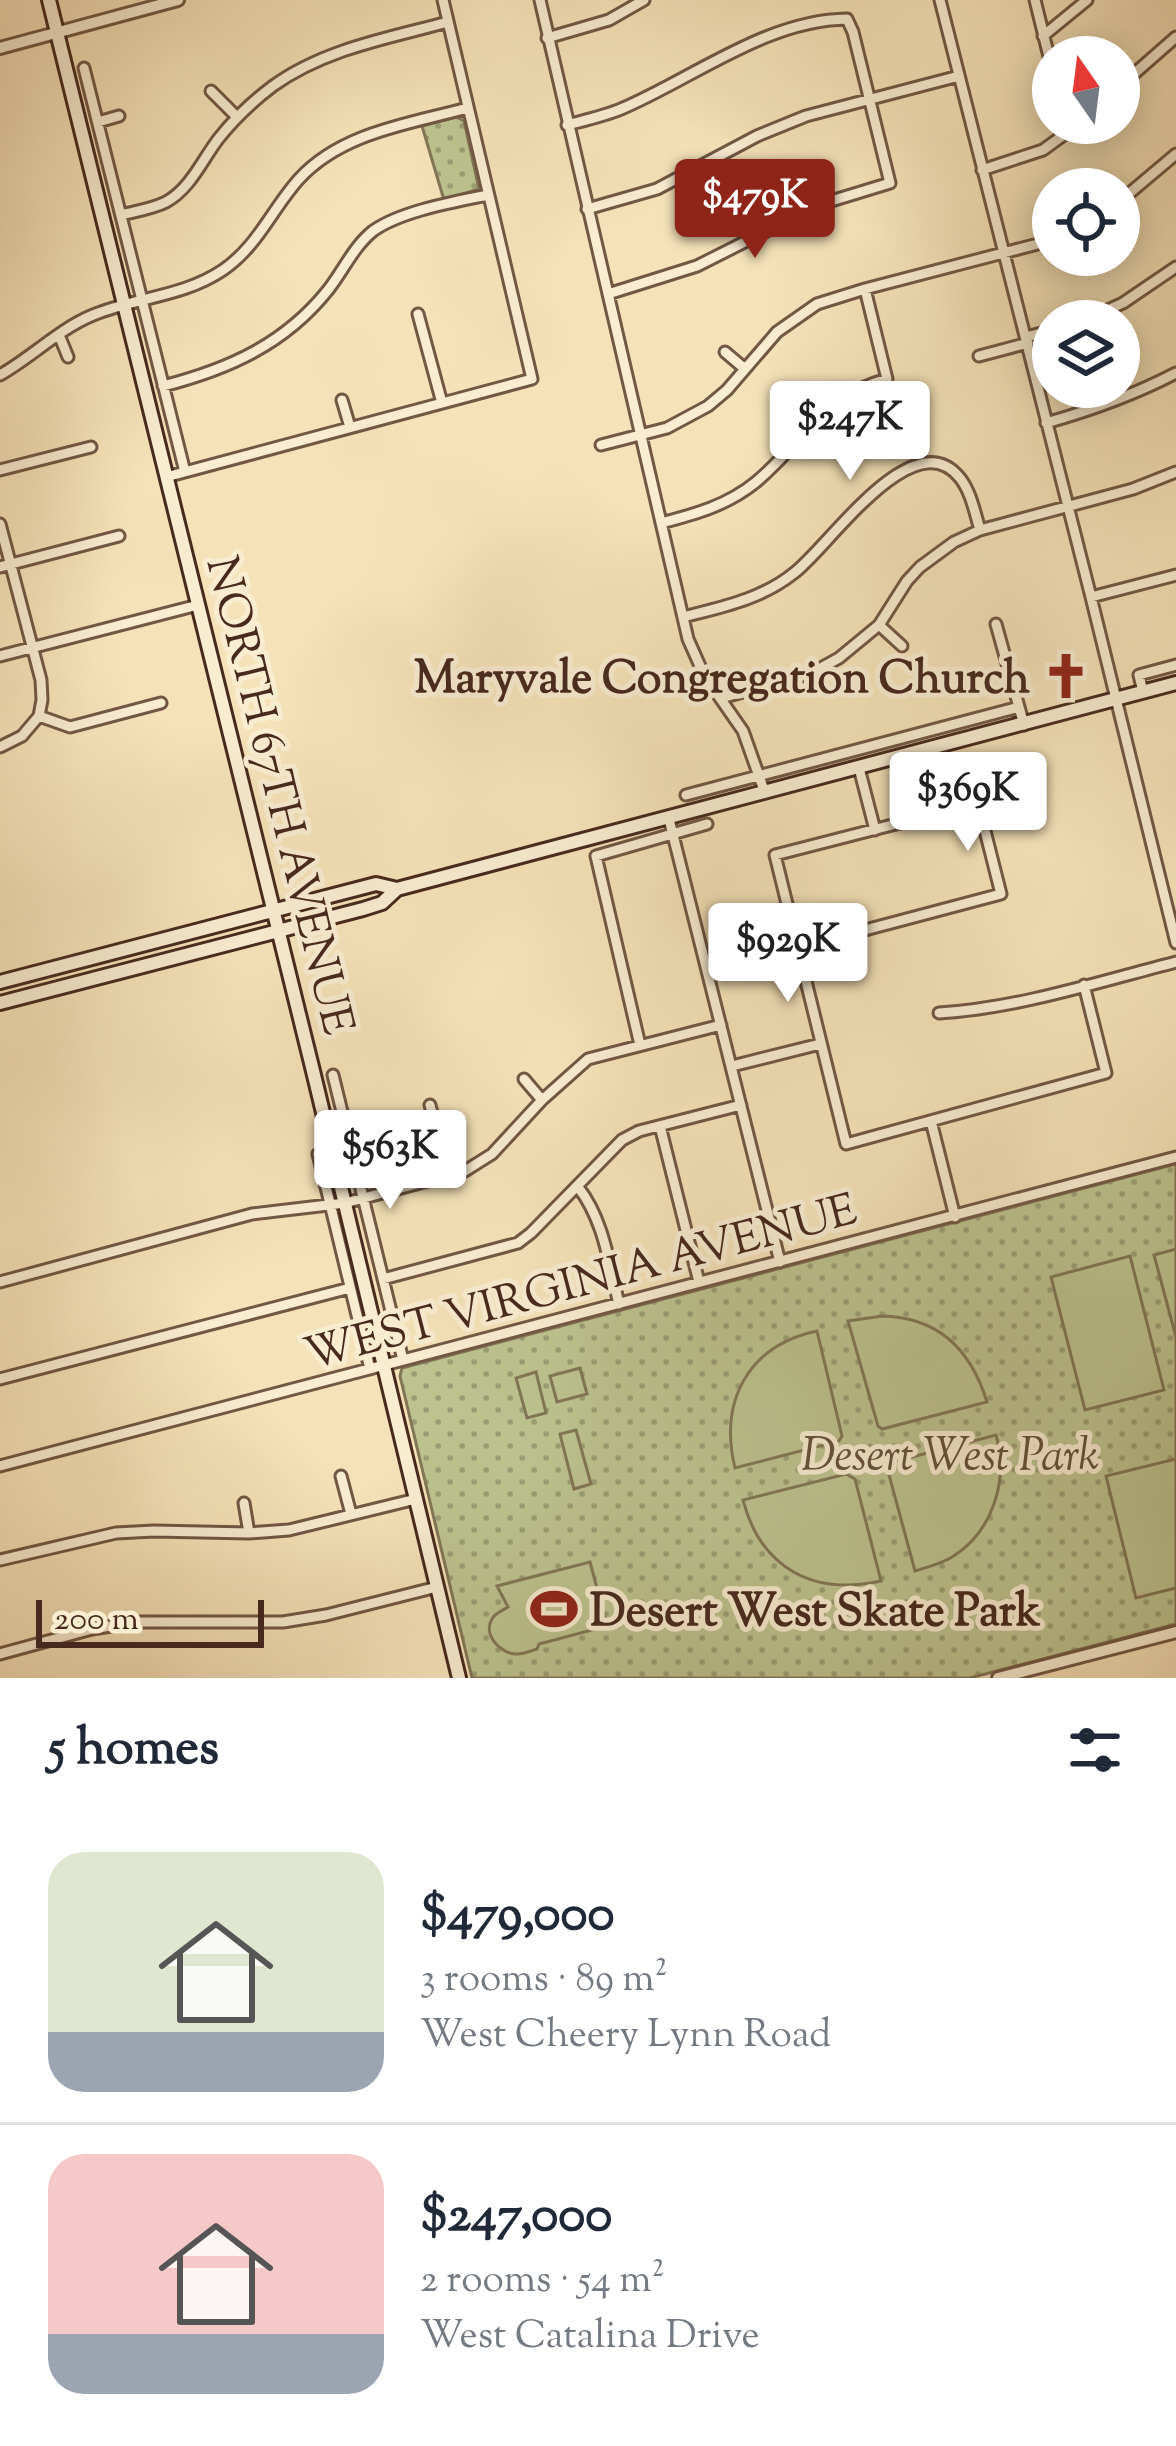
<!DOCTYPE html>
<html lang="en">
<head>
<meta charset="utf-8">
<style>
  :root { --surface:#fff; --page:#f2f2f3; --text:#1f2937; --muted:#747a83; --line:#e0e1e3; --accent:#8f2418 }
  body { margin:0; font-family:"Sorts Mill Goudy",serif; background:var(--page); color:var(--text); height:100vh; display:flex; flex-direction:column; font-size:45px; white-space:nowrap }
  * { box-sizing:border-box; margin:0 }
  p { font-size:39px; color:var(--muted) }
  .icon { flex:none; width:66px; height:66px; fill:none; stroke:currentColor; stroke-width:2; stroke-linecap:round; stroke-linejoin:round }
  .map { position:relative; height:1678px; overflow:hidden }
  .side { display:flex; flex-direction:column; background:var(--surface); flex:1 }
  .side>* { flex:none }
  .needle { width:78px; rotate:346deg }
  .fabs { position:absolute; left:1032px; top:36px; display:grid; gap:24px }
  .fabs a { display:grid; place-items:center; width:108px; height:108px; border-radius:50%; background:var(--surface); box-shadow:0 6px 30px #0003; font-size:60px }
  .scale { position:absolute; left:36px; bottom:30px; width:228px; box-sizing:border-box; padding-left:12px; border:6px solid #47291e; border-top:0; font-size:33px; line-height:42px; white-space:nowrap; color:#47291e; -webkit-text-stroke:9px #f8ecd1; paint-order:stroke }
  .price { position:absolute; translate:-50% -102px; padding:0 27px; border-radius:12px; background:#fff; color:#222; font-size:39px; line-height:78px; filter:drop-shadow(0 3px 6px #0008) }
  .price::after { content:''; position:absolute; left:50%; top:72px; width:36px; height:27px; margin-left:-18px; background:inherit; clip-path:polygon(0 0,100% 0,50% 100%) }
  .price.current { background:var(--accent); color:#fff }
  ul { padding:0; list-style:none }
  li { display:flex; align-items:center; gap:36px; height:300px; padding:0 48px }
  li+li { border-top:3px solid var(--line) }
  li span { display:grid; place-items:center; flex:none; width:336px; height:240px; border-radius:36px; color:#555 }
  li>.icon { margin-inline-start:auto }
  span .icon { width:144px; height:144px; fill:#fffc; stroke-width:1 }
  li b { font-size:51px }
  h2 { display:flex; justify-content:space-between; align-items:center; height:144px; padding:0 48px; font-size:51px }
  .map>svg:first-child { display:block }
  .park { fill:url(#park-dots); stroke:#827656; stroke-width:3 }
  .pitch { fill:#bcc38f; stroke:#827656; stroke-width:3 }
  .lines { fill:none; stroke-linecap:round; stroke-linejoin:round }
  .minor-casing { stroke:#725744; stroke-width:15 }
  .tertiary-casing { stroke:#725744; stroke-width:16 }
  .secondary-casing { stroke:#47291e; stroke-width:18 }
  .minor { stroke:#f8ecd1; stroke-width:9 }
  .tertiary { stroke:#f8ecd1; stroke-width:10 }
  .secondary { stroke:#f8ecd1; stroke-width:12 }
  .labels { text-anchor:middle; stroke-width:10; stroke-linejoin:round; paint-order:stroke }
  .poi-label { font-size:45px; font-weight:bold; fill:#47291e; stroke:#f8ecd1; text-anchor:end }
  .street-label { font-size:45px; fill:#47291e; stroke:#f8ecd1 }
  .park-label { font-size:45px; font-style:italic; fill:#64503a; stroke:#f8ecd1 }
</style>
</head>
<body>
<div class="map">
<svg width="1176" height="1678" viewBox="0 0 1176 1678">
  <defs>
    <pattern id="park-dots" width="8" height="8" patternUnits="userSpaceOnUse" patternTransform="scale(3)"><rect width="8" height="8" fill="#bcc38f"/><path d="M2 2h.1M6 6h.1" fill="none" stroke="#9b9e74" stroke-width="1.8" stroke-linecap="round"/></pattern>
  </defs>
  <rect width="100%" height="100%" fill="#f5e2b8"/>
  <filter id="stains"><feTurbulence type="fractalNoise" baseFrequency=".00167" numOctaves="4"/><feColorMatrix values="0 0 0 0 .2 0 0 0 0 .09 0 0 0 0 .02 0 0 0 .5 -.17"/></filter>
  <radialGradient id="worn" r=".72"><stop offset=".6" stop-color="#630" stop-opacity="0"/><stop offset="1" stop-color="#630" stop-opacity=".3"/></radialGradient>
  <path class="park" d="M456,117L464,121L479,189L444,200L422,126Z
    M1176,1164V1624L970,1678H472L400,1376L402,1368Z"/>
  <path class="pitch" d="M1176,1249V1337L1154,1255Z
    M1130,1256L1164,1390L1085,1410L1051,1277Z
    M882,1316C939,1317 971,1350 987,1402L882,1429L878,1426L848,1321Z
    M817,1331L842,1436L839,1441L735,1468C719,1402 747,1346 817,1331Z
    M580,1368L587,1394L557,1402L550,1376Z
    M536,1372L546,1413L527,1418L516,1378Z
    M576,1430L591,1484L574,1489L560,1434Z
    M996,1435C1009,1479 993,1532 952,1557C941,1564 927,1567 915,1571L888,1471L893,1462Z
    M1176,1459V1588L1136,1598L1106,1476Z
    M846,1474L855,1479L881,1581C814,1596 761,1569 743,1500Z
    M590,1562L607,1626L539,1644L537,1649C530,1651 524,1654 517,1654C502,1655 482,1635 492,1619C495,1613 502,1611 508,1607L497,1586Z"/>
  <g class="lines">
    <defs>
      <path id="minor" d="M540,0L688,639L704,675L743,731L765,793
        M940,0L1091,597L1176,943
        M1035,0L1053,73
        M1043,36L1087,0
        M547,38L609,20L644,0
        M84,68L185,472
        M1119,87L1176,37
        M211,91L237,117
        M98,122L119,116
        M567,125C586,120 604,116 621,109C692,79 766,20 847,19L853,32L890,183L818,205L697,266L608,294
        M982,170L1043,150L1080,123
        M1119,202L1176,154
        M587,209L657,189L757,136L806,116L959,76
        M121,215C136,211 152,209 166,202C191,188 202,160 219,138C235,118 253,101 273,86C324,49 389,38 448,22
        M418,314L442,403
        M1083,321L1123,303L1176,267
        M59,335L68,357
        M1026,337L1053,330
        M725,352L745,369
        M979,356L1028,343
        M0,375C32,357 59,329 93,315C137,297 183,297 223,270C258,246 272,209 299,179C342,132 410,124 467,108
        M163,386C229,369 285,344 328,290C343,271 354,246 373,231C401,211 454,202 488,195
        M342,400L350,427
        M1046,423C1092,410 1134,395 1176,373
        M601,445L667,428L708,406L727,390L777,332L817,304L865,289L1053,240
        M0,470L91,447
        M166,477L532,379L443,0
        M661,523C696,514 728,505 756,482C803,443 822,396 887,379L865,289
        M0,524L41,680L42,700L39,716
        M0,567L119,536
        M1091,597L1176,575
        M683,617C722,607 762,599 794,573C828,548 913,419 960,478C971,492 975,513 980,530
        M996,624L1024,725
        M879,625L902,646
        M0,656L198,605
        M1143,692L1139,675L1176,665
        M721,698L810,674L839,658L879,625L907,581L920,567L954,542L980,530L1133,489L1176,472
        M0,747L22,736L39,716L70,727L161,703
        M859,768L875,830
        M686,795L1019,707
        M669,819L780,1262
        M797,948L1001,894L978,803L775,855L846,1144L1106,1073L1084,985
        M939,1013C1019,1008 1098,982 1176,962
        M640,1045L596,856L707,824
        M732,1066L820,1044
        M333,1075L403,1360
        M524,1079L542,1100
        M430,1105L448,1175
        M931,1121L955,1217
        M660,1126L699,1282
        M318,1154L370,1369
        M578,1187C604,1220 609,1264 619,1304
        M383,1279L518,1243L531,1233L622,1140L639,1131L741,1105
        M0,1282L252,1214L345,1203L465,1171L492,1154L542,1100L588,1059L721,1025
        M0,1379L350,1288
        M0,1466L1176,1157
        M341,1476L351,1514
        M244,1503L249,1533
        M0,1560L116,1533L154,1531L249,1533L289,1530L416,1499
        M0,1654L92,1629L136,1622H283L326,1615L437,1587"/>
      <path id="tertiary" d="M0,48L178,0
        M998,1678L1176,1632"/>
      <path id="secondary" d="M49,0L313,1071L459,1678
        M0,982L376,884L397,889
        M0,1003L363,909L382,903L397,889L1176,683"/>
    </defs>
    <use href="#minor" class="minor-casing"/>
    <use href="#tertiary" class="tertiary-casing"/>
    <use href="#secondary" class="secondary-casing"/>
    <use href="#minor" class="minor"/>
    <use href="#tertiary" class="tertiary"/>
    <use href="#secondary" class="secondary"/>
  </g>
  <defs>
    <symbol id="church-bare" viewBox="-9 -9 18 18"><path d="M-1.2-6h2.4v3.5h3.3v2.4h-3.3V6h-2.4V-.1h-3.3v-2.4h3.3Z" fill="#8f2418" stroke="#f8ecd1" stroke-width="2.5" paint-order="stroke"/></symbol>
    <symbol id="stadium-bare" viewBox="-9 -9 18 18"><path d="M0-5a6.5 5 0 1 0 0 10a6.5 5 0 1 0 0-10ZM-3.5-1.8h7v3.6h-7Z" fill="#8f2418" stroke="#f8ecd1" stroke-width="2.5" paint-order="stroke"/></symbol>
  </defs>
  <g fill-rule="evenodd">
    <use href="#church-bare" x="1033" y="643" width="66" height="66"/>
    <use href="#stadium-bare" x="521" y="1576" width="66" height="66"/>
  </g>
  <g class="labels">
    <g class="poi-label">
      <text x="1030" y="692">Maryvale Congregation Church</text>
      <text x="590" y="1625" text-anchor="start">Desert West Skate Park</text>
    </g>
    <g class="street-label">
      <text transform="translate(282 795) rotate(76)" y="16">NORTH 67TH AVENUE</text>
      <text transform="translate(580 1280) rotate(-15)" y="16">WEST VIRGINIA AVENUE</text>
    </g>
    <g class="park-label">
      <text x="950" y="1469">Desert West Park</text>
    </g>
  </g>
  <rect width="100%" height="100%" filter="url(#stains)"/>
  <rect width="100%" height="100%" fill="url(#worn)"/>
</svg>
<div class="fabs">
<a><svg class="needle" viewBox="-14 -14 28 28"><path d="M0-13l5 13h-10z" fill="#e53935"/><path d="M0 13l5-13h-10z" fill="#747a83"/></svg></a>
<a><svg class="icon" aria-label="locate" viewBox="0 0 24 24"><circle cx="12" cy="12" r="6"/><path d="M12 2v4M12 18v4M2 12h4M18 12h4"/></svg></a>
<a><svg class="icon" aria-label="layers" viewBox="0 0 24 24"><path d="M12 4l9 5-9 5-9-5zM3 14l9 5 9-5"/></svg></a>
</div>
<div class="scale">200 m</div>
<b class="price current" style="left:755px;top:261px">$479K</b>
<b class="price" style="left:850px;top:483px">$247K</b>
<b class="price" style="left:968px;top:854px">$369K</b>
<b class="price" style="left:788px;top:1005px">$929K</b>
<b class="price" style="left:390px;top:1212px">$563K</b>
</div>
<section class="side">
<h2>5 homes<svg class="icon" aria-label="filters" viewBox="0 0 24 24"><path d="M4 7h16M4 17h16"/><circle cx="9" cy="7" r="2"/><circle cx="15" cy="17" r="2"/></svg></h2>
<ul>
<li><span style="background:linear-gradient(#dfe7d0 75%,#9aa5b1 0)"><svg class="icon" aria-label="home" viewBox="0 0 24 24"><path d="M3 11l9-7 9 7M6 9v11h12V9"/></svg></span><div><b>$479,000</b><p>3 rooms · 89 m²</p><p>West Cheery Lynn Road</p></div></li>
<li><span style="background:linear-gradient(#f6c9c9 75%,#9aa5b1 0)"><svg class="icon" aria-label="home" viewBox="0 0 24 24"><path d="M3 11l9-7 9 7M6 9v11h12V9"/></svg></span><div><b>$247,000</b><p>2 rooms · 54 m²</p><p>West Catalina Drive</p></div></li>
</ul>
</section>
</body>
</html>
